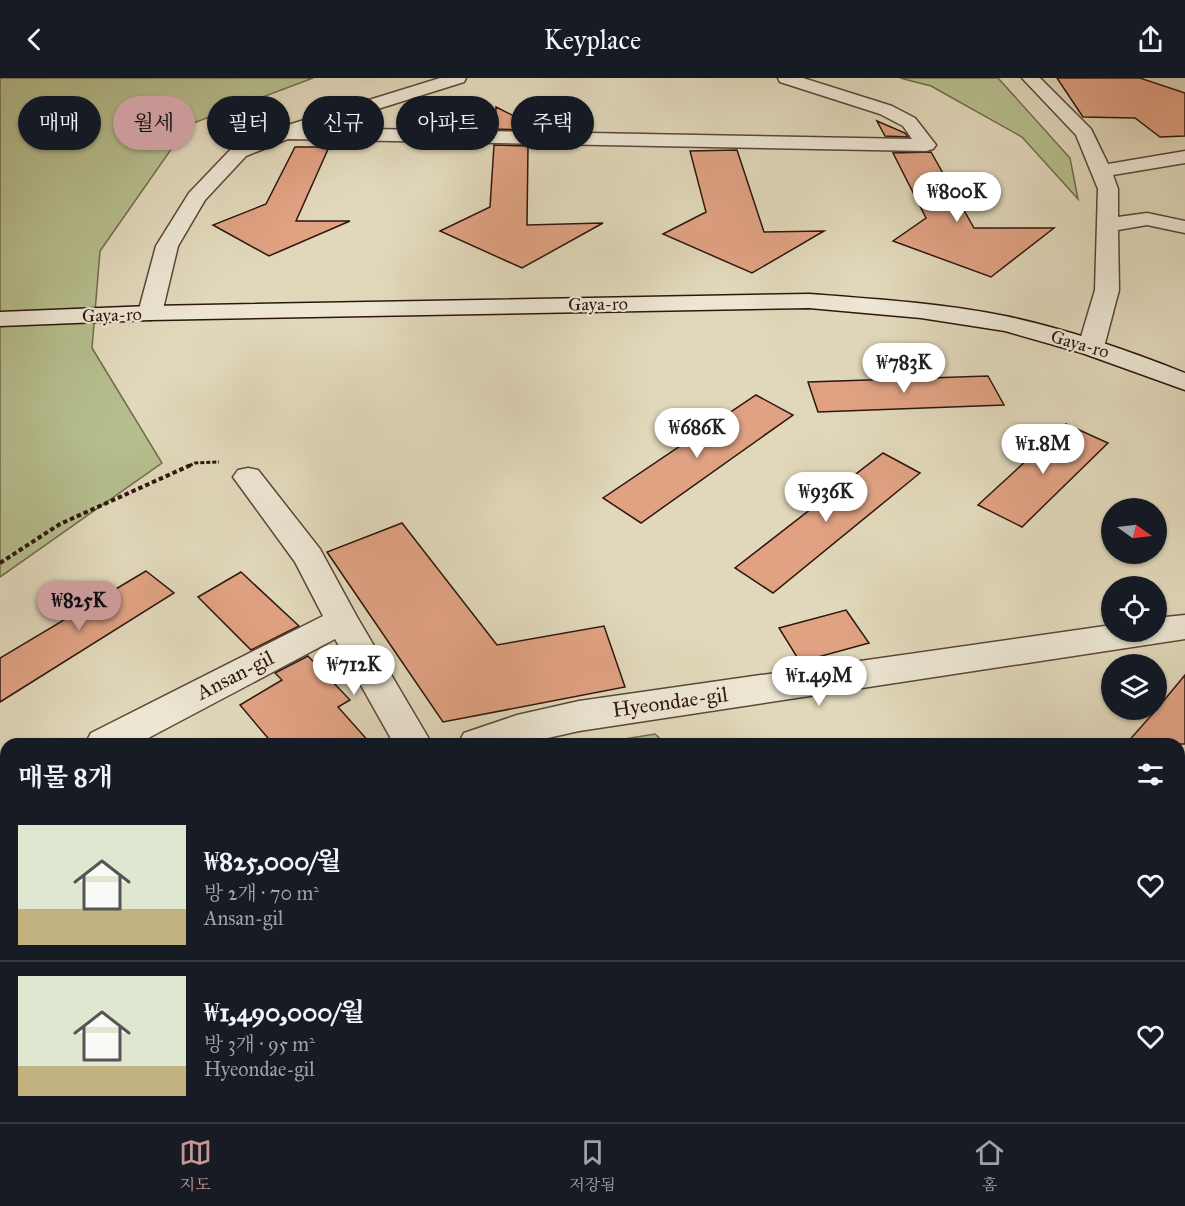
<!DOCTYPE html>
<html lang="ko">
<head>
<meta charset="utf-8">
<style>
  :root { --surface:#171b24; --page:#20242c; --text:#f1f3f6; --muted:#9ea1a6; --line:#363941; --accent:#c59692 }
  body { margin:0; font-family:"IM FELL Great Primer","Noto Serif KR",serif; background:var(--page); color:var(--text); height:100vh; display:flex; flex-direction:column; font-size:22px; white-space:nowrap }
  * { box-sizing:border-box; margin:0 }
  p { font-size:20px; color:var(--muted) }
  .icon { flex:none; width:33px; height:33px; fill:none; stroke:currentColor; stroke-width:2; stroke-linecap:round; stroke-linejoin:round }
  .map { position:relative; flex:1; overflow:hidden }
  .side { position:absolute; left:0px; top:660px; width:1185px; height:384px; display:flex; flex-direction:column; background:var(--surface); border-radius:18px 18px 0 0; box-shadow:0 2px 4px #0004 }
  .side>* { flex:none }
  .top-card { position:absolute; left:18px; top:18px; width:600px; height:54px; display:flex; gap:12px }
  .needle { width:39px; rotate:104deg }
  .buttons { position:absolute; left:1101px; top:420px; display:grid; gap:12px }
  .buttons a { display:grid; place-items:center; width:66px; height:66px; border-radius:50%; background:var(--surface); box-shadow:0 2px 4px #0004; font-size:30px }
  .price { position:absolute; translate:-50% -51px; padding:0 14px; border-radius:21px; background:#fff; color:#222; font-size:20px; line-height:39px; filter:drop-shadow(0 2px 3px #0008) }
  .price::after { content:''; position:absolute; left:50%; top:36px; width:18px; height:14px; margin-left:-9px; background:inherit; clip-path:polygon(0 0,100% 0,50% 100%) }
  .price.active { background:var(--accent); color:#111 }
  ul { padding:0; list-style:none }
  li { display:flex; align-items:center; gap:18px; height:150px; padding:0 18px }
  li+li { border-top:2px solid var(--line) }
  li span { display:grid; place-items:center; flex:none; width:168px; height:120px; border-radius:0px; color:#555 }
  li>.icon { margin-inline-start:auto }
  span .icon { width:72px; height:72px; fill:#fffc; stroke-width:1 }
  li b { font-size:26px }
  h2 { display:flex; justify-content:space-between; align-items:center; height:72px; padding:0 18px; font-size:26px }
  .chip { padding:0 21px; border-radius:27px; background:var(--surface); box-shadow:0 2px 4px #0004; font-size:21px; line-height:54px }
  .chip.active { background:var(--accent); color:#111 }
  header { display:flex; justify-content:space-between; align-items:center; height:78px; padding:0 18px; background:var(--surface); font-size:27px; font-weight:600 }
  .tab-bar { display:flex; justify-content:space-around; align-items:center; height:84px; border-top:2px solid var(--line); background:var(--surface); font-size:16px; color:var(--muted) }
  .tab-bar a { display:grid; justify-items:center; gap:3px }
  .tab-bar .active { color:var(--accent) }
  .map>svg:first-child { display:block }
  .green { fill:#b6be8e; stroke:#726a4d; stroke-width:1.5 }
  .building { fill:#e0a283; stroke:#2e160c; stroke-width:1.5 }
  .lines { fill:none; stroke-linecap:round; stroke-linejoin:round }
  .street-casing { stroke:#5b4638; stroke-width:3 }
  .secondary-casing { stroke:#2e160c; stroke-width:3 }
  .path-far1 { stroke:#2e160c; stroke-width:3; stroke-dasharray:4 2; stroke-linecap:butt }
  .path { stroke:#2e160c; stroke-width:4; stroke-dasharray:4.5 3; stroke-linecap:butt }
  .street { fill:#ece6d3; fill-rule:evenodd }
  .secondary { fill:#ece6d3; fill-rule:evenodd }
  .labels { text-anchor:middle; stroke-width:4.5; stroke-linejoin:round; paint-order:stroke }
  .far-street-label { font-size:18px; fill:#2e160c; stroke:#ece6d3 }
  .street-label { font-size:21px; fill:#2e160c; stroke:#ece6d3 }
</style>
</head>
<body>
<header><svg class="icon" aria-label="back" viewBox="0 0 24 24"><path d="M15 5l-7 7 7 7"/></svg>Keyplace<svg class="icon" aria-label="share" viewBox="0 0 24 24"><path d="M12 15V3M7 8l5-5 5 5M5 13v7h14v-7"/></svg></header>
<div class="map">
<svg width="1185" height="1044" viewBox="0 0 1185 1044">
  <rect width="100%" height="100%" fill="#e1d8bb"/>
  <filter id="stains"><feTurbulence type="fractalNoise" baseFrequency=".00333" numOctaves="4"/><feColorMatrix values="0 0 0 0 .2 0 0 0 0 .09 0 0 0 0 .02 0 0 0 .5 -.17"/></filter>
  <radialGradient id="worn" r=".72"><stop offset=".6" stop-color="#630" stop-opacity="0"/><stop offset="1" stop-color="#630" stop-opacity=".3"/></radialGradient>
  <path class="green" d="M0,0H313L188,47L100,173L92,270L162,385L0,499Z
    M900,0H998L1070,80L1078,121L1022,59L931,8Z
    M655,656L666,666H594Z"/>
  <path class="building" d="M1057,0H1140L1185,15V58L1160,59L1135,40L1083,39Z
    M496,29L528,45V52L495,51Z
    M877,43L905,55L908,59L885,58Z
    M494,67L528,68L527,147L603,145L522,190L440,153L490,129Z
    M295,69H329L296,143H350L269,178L213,147L266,126Z
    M737,72L764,154L824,153L752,195L663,156L706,134L690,73Z
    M931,74L974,150H1054L991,199L893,163L926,140L893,75Z
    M988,298L1004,327L818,334L808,304Z
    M756,317L793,337L641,445L603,420Z
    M1066,346L1108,365L1022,449L978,427Z
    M883,375L920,395L773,515L735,490Z
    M402,445L497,567L604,548L625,609L443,644L327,474Z
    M146,493L174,515L0,624V580Z
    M241,494L299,548L251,572L198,519Z
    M846,532L869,565L800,584L779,550Z
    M308,578L350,622L338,629L371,666H273L240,627L282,602L275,595Z
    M1185,597V666H1126L1156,632Z"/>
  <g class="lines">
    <defs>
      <path id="street" d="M440,0H466L464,4L317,50L912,61L903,48L880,36L780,4L778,0H803L892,28L915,40L936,67L933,71L926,73L288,61L246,78L205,122L178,168L162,235L159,240L150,242L141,240L138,235L156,168L189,115L232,70L288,47Z
        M1022,0H1040L1091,51L1108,86L1185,73V85L1113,97L1118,111V139L1147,135L1185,143V155L1147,147L1118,152L1119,212L1104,269L1100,274L1091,277L1082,274L1078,269L1095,212L1098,111L1076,57Z
        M248,390L258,392L320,471L357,539L432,666H394L335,561L137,666H85L91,655L323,538L295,484L233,399L238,392Z
        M1185,537V561L579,653L521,666H458L464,655L517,637L579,623L1112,547V554H1156V540Z
        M6,703V738L0,740V705Z
        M6,958V1007L0,1010V961Z"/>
      <path id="secondary" d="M809,216C875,221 941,225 1005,238C1067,251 1127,272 1185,295V312L1082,275L1005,253L921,240L809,230L150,242L0,248V234L150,228Z"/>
    </defs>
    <use href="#street" class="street-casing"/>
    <use href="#secondary" class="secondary-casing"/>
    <path class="path-far1" d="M189,388L195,385L219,384"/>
    <path class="path" d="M0,485L60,446L193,386"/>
    <use href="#street" class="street"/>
    <use href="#secondary" class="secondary"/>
  </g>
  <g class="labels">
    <g class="far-street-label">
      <text transform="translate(598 226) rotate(-1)" y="6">Gaya-ro</text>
      <text transform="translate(112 237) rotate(-2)" y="6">Gaya-ro</text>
      <text transform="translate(1080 266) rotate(16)" y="6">Gaya-ro</text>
    </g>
    <g class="street-label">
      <text transform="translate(235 597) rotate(-27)" y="7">Ansan-gil</text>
      <text transform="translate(670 624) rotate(-8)" y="7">Hyeondae-gil</text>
    </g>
  </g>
  <rect width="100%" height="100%" filter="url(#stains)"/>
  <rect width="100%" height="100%" fill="url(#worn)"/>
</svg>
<div class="buttons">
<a><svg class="needle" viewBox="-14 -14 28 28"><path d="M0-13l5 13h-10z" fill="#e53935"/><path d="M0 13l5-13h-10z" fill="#9ea1a6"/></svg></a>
<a><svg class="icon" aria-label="locate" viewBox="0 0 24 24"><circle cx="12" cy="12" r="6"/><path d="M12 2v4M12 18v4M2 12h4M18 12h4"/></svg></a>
<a><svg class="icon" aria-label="layers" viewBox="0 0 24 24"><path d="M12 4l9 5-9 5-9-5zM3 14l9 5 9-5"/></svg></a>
</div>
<b class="price" style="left:957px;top:145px">₩800K</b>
<b class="price" style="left:904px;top:316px">₩783K</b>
<b class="price" style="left:697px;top:381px">₩686K</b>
<b class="price" style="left:1043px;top:397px">₩1.8M</b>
<b class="price" style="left:826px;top:445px">₩936K</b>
<b class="price active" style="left:79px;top:554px">₩825K</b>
<b class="price" style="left:354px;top:618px">₩712K</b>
<b class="price" style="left:819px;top:629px">₩1.49M</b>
<div class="top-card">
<a class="chip">매매</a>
<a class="chip active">월세</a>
<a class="chip">필터</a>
<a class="chip">신규</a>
<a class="chip">아파트</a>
<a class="chip">주택</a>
</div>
<section class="side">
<h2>매물 8개<svg class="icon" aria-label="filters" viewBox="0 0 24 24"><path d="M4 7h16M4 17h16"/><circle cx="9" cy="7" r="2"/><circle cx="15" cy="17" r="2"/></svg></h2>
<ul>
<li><span style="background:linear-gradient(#dfe7d0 70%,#c2b280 0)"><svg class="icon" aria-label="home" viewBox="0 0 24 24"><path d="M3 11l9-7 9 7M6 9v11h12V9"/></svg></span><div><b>₩825,000/월</b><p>방 2개 · 70 m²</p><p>Ansan-gil</p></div><svg class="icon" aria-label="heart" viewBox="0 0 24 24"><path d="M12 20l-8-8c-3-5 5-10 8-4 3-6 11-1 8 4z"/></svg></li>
<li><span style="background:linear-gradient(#dfe7d0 75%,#c2b280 0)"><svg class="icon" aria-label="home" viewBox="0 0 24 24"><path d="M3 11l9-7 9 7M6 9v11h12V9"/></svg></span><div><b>₩1,490,000/월</b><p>방 3개 · 95 m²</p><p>Hyeondae-gil</p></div><svg class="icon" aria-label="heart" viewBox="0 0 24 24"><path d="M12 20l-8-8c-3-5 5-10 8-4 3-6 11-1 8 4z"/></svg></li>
</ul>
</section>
</div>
<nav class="tab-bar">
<a class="active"><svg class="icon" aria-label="map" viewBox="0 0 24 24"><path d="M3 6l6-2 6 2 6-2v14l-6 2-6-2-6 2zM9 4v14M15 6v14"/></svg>지도</a>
<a><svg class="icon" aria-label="saved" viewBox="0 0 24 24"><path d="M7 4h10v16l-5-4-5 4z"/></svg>저장됨</a>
<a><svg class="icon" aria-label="home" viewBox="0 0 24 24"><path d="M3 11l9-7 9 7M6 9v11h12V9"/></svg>홈</a>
</nav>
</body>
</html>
